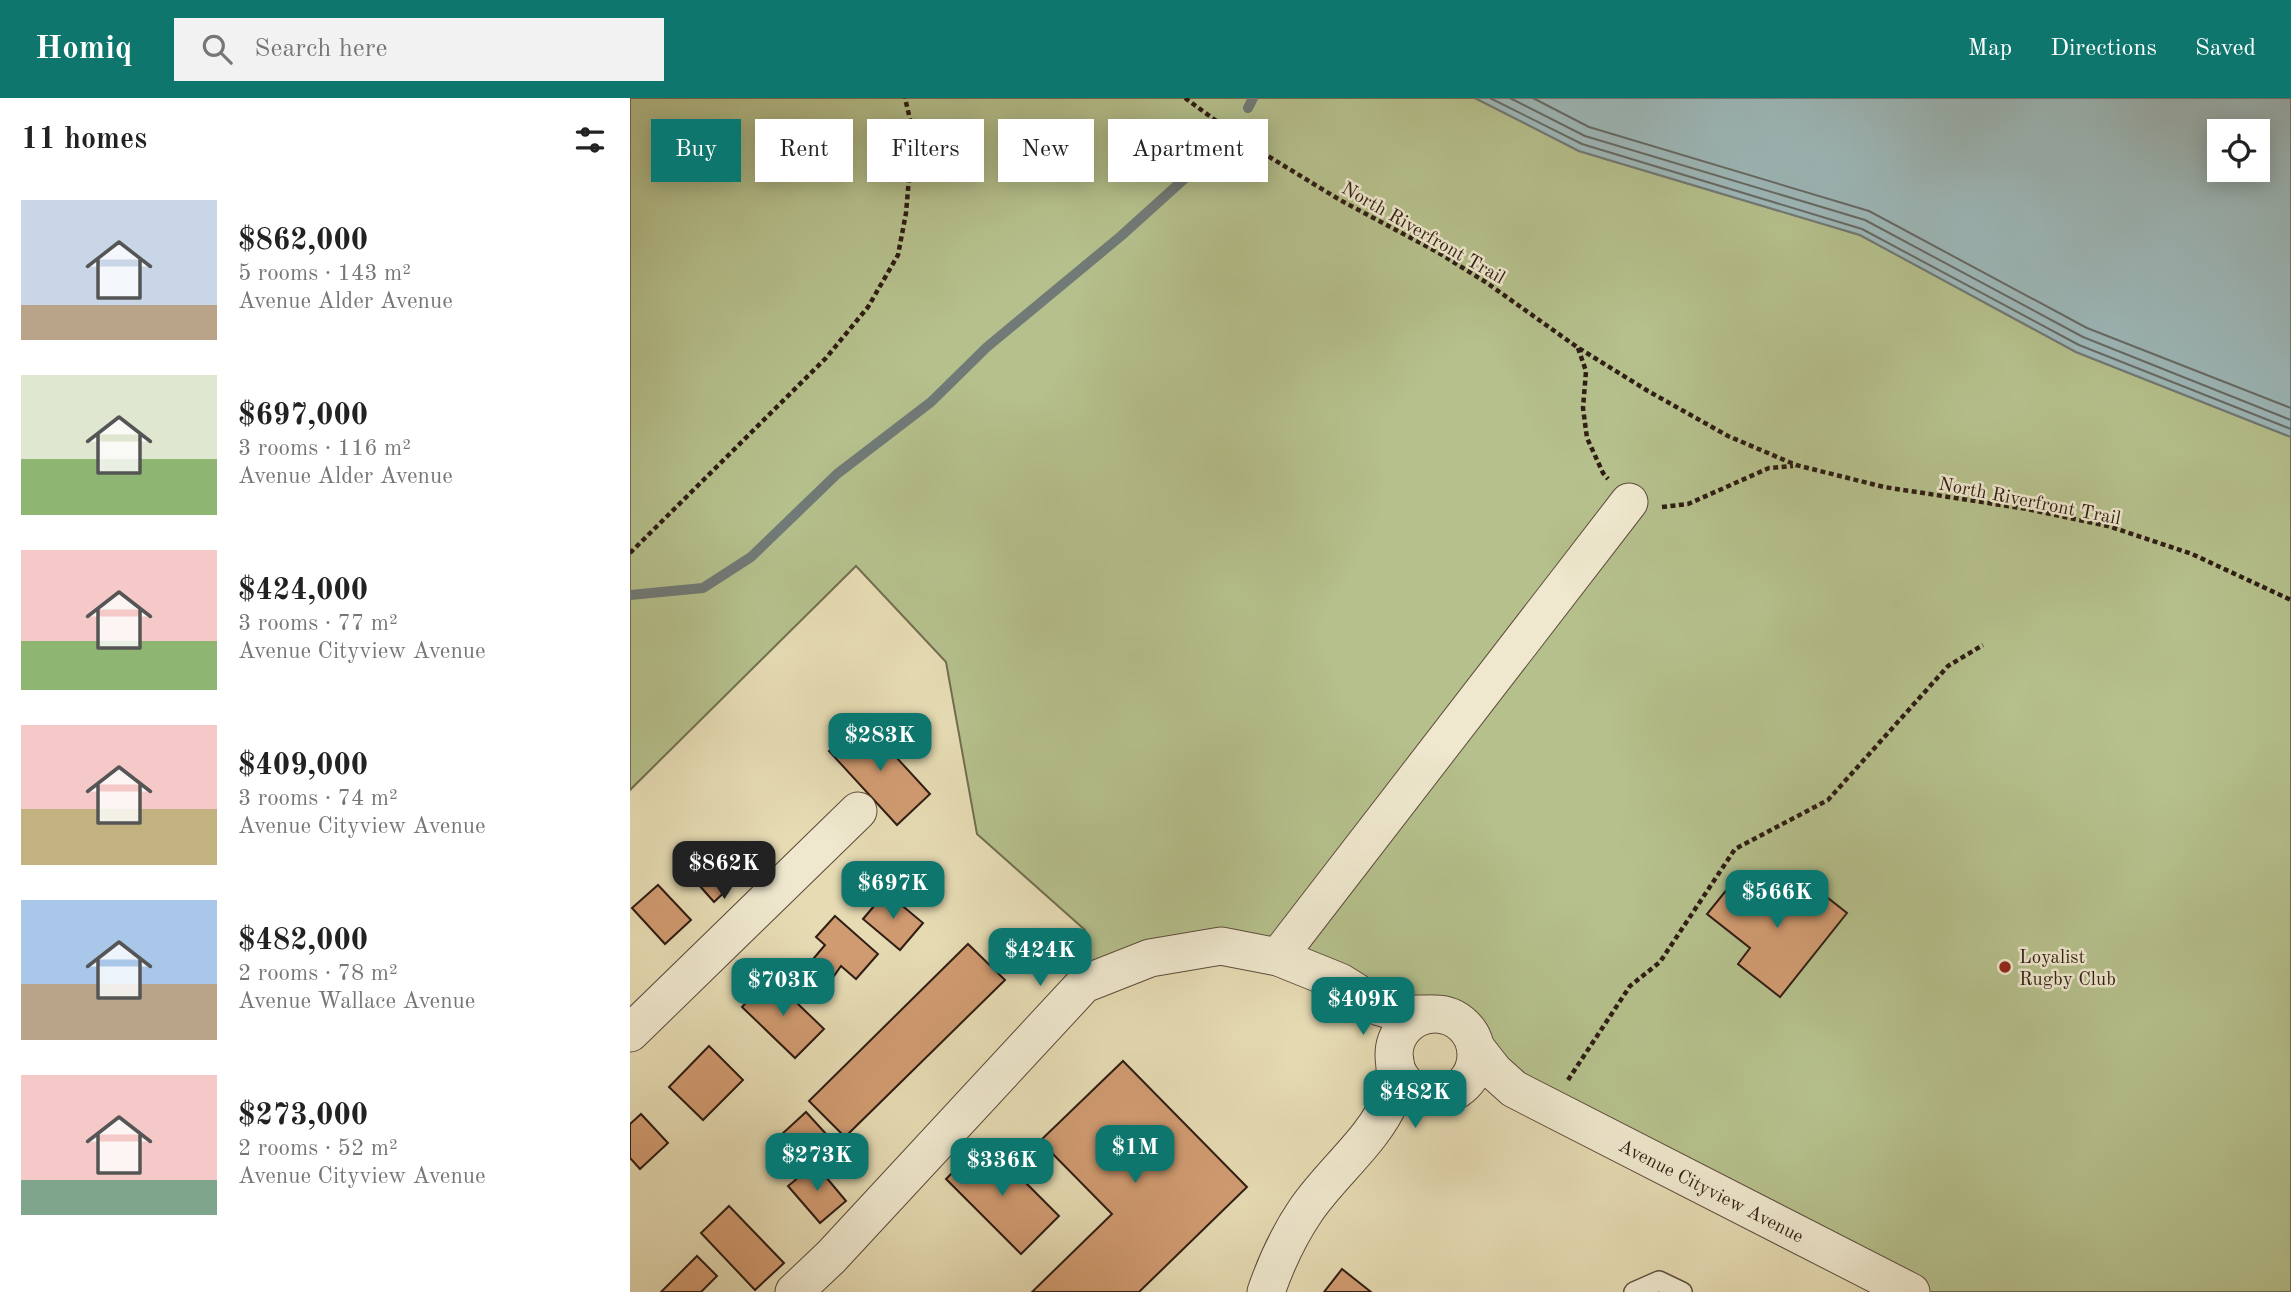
<!DOCTYPE html>
<html lang="en">
<head>
<meta charset="utf-8">
<style>
  :root { --surface:#fff; --page:#f2f2f2; --text:#222; --muted:#767676; --accent:#0f766e }
  body { margin:0; font-family:"Old Standard TT",serif; background:var(--page); color:var(--text); height:100vh; display:flex; flex-direction:column; font-size:26px; white-space:nowrap }
  * { box-sizing:border-box; margin:0 }
  p { font-size:23px; color:var(--muted) }
  .icon { flex:none; width:38px; height:38px; fill:none; stroke:currentColor; stroke-width:2; stroke-linecap:round; stroke-linejoin:round }
  .map { position:relative; flex:1; overflow:hidden }
  .drawer { display:flex; flex-direction:column; background:var(--surface); width:630px }
  .drawer>* { flex:none }
  .guide { position:absolute; left:21px; top:21px; width:665px; height:63px; display:flex; gap:14px }
  .buttons { position:absolute; left:1577px; top:21px; display:grid; gap:14px }
  .buttons a { display:grid; place-items:center; width:63px; height:63px; border-radius:0px; background:var(--surface); box-shadow:0 4px 18px #0003; font-size:35px }
  .price { position:absolute; translate:-50% -60px; padding:0 16px; border-radius:14px; background:var(--accent); color:#fff; font-size:23px; line-height:46px; filter:drop-shadow(0 2px 4px #0008) }
  .price::after { content:''; position:absolute; left:50%; top:42px; width:21px; height:16px; margin-left:-10px; background:inherit; clip-path:polygon(0 0,100% 0,50% 100%) }
  .price.active { background:#222; color:#fff }
  ul { padding:0; list-style:none }
  li { display:flex; align-items:center; gap:21px; height:175px; padding:0 21px }
  li span { display:grid; place-items:center; flex:none; width:196px; height:140px; border-radius:0px; color:#555 }
  li>.icon { margin-inline-start:auto }
  span .icon { width:84px; height:84px; fill:#fffc; stroke-width:1 }
  li b { font-size:30px }
  h2 { display:flex; justify-content:space-between; align-items:center; height:84px; padding:0 21px; font-size:30px }
  .chip { padding:0 24px; border-radius:0px; background:var(--surface); box-shadow:0 4px 18px #0003; font-size:24px; line-height:63px }
  .chip.active { background:var(--accent); color:#fff }
  header { display:flex; align-items:center; gap:42px; box-sizing:border-box; height:98px; padding:0 35px; background:var(--accent); color:#fff }
  header strong { font-size:33px }
  nav { display:flex; gap:38px; margin-inline-start:auto; font-size:24px }
  .search { width:490px; height:63px; background:var(--page); display:flex; align-items:center; gap:18px; box-sizing:border-box; padding:0 24px; border-radius:0px; color:var(--muted); font-size:26px }
  main { display:flex; flex:1; min-height:0 }
  .map>svg:first-child { display:block }
  .green { fill:#b5c08c; stroke:#726e50; stroke-width:2 }
  .water { fill:#9db8b9; stroke:#717a77; stroke-width:2; fill-rule:evenodd }
  .lines { fill:none; stroke-linecap:round; stroke-linejoin:round }
  .shore { stroke:#666a66; stroke-width:2 }
  .stream { stroke:#717a77; stroke-width:10 }
  .building { fill:#d19b71; stroke:#2f1d14; stroke-width:2 }
  .lane-casing { stroke:#5d4c3c; stroke-width:22 }
  .street-casing { stroke:#5d4c3c; stroke-width:39 }
  .path { stroke:#2f1d14; stroke-width:4.5; stroke-dasharray:5 3.5; stroke-linecap:butt }
  .lane { stroke:#efe8ce; stroke-width:19 }
  .street { stroke:#efe8ce; stroke-width:37 }
  .poi-dot { fill:#8f2418; stroke:#efe8ce; stroke-width:2.5 }
  .labels { text-anchor:middle; stroke-width:5; stroke-linejoin:round; paint-order:stroke }
  .street-label { font-size:19px; fill:#2f1d14; stroke:#efe8ce }
  .poi-label { font-size:19px; fill:#2f1d14; stroke:#efe8ce; text-anchor:start }
</style>
</head>
<body>
<header>
<strong>Homiq</strong>
<div class="search"><svg class="icon" aria-label="search" viewBox="0 0 24 24"><circle cx="10" cy="10" r="6"/><path d="M15 15l6 6"/></svg>Search here</div>
<nav><a>Map</a><a>Directions</a><a>Saved</a></nav>
</header>
<main>
<section class="drawer">
<h2>11 homes<svg class="icon" aria-label="filters" viewBox="0 0 24 24"><path d="M4 7h16M4 17h16"/><circle cx="9" cy="7" r="2"/><circle cx="15" cy="17" r="2"/></svg></h2>
<ul>
<li><span style="background:linear-gradient(#c9d6e8 75%,#b9a48a 0)"><svg class="icon" aria-label="home" viewBox="0 0 24 24"><path d="M3 11l9-7 9 7M6 9v11h12V9"/></svg></span><div><b>$862,000</b><p>5 rooms · 143 m²</p><p>Avenue Alder Avenue</p></div></li>
<li><span style="background:linear-gradient(#dfe7d0 60%,#8fb573 0)"><svg class="icon" aria-label="home" viewBox="0 0 24 24"><path d="M3 11l9-7 9 7M6 9v11h12V9"/></svg></span><div><b>$697,000</b><p>3 rooms · 116 m²</p><p>Avenue Alder Avenue</p></div></li>
<li><span style="background:linear-gradient(#f6c9c9 65%,#8fb573 0)"><svg class="icon" aria-label="home" viewBox="0 0 24 24"><path d="M3 11l9-7 9 7M6 9v11h12V9"/></svg></span><div><b>$424,000</b><p>3 rooms · 77 m²</p><p>Avenue Cityview Avenue</p></div></li>
<li><span style="background:linear-gradient(#f6c9c9 60%,#c2b280 0)"><svg class="icon" aria-label="home" viewBox="0 0 24 24"><path d="M3 11l9-7 9 7M6 9v11h12V9"/></svg></span><div><b>$409,000</b><p>3 rooms · 74 m²</p><p>Avenue Cityview Avenue</p></div></li>
<li><span style="background:linear-gradient(#a9c7e8 60%,#b9a48a 0)"><svg class="icon" aria-label="home" viewBox="0 0 24 24"><path d="M3 11l9-7 9 7M6 9v11h12V9"/></svg></span><div><b>$482,000</b><p>2 rooms · 78 m²</p><p>Avenue Wallace Avenue</p></div></li>
<li><span style="background:linear-gradient(#f6c9c9 75%,#7fa58c 0)"><svg class="icon" aria-label="home" viewBox="0 0 24 24"><path d="M3 11l9-7 9 7M6 9v11h12V9"/></svg></span><div><b>$273,000</b><p>2 rooms · 52 m²</p><p>Avenue Cityview Avenue</p></div></li>
</ul>
</section>
<div class="map">
<svg width="1661" height="1194" viewBox="0 0 1661 1194">
  <rect width="100%" height="100%" fill="#e6dbb3"/>
  <filter id="stains"><feTurbulence type="fractalNoise" baseFrequency=".00286" numOctaves="4"/><feColorMatrix values="0 0 0 0 .2 0 0 0 0 .09 0 0 0 0 .02 0 0 0 .5 -.17"/></filter>
  <radialGradient id="worn" r=".72"><stop offset=".6" stop-color="#630" stop-opacity="0"/><stop offset="1" stop-color="#630" stop-opacity=".3"/></radialGradient>
  <path class="green" d="M0,0H845L949,53L1230,137L1446,254L1661,339V1194H1281L884,991L835,928L824,921L591,848L454,886L455,832L347,736L316,564L226,468L0,692Z"/>
  <path class="water" d="M845,0H1661V339L1446,254L1230,137L949,53ZM1589,33H1628V72H1589Z"/>
  <g class="lines">
    <path class="shore" d="M860,0L952,46L1232,131L1449,247L1661,331
      M880,0L955,38L1235,122L1453,239L1661,322
      M903,0L959,29L1239,113L1457,230L1661,310"/>
    <path class="stream" d="M618,10L623,0
      M0,497L73,490L121,459L207,376L301,304L357,249L491,138L584,54"/>
  </g>
  <path class="building" d="M233,623L300,696L267,727L199,653Z
    M81,761L103,786L84,804L61,778Z
    M1107,779L1150,813L1175,782L1217,815L1150,899L1108,866L1120,850L1077,816Z
    M28,787L61,822L35,846L2,810Z
    M256,794L293,825L270,852L233,821Z
    M205,818L248,856L226,881L211,868L204,878L184,860L195,847L186,839Z
    M338,846L375,882L215,1039L179,1003Z
    M140,879L194,931L165,960L112,909Z
    M79,948L113,982L73,1022L39,989Z
    M493,963L617,1089L509,1194H402L482,1116L410,1043Z
    M176,1014L197,1037L173,1059L152,1036Z
    M11,1016L38,1045L10,1071L0,1060V1026Z
    M354,1043L429,1118L391,1156L316,1081Z
    M185,1066L216,1103L190,1125L158,1088Z
    M99,1108L154,1165L125,1192L71,1135Z
    M67,1158L87,1178L71,1194H31Z
    M712,1171L741,1194H694Z"/>
  <g class="lines">
    <defs>
      <path id="lane" d="M1004,1194L1029,1183L1052,1194"/>
      <g id="street">
        <path d="M648,859L999,404"/>
        <circle cx="805" cy="957" r="41"/>
        <path d="M0,935L228,713"/>
        <path id="s1" d="M846,950L864,973L884,991L1281,1194"/>
        <path d="M164,1194L201,1159L454,886L520,860L591,848L648,859L710,884L750,909L774,916H800"/>
        <path d="M636,1194C646,1165 659,1137 676,1112C702,1074 743,1043 761,1001C766,989 765,976 765,963"/>
      </g>
    </defs>
    <use href="#lane" class="lane-casing"/>
    <use href="#street" class="street-casing"/>
    <path class="path" d="M555,0L615,44L710,102L809,155L857,185L947,249L1018,293L1098,338L1166,367L1254,389L1397,411L1478,428L1562,456L1661,502
      M948,250L956,273L953,310L957,340L973,375L978,381
      M1032,409L1058,406L1139,370L1163,368
      M0,455L196,260L238,209L268,157L276,115L283,34L275,0
      M938,982L1000,888L1030,864L1105,751L1198,702L1318,568L1353,547"/>
    <use href="#lane" class="lane"/>
    <use href="#street" class="street"/>
  </g>
  <circle class="poi-dot" cx="1375" cy="869" r="7"/>
  <g class="labels">
    <g class="street-label">
      <text transform="translate(794 134) rotate(30)" y="7">North Riverfront Trail</text>
      <text transform="translate(1400 402) rotate(11)" y="7">North Riverfront Trail</text>
      <text dy="7" stroke="none"><textPath href="#s1" startOffset="278">Avenue Cityview Avenue</textPath></text>
    </g>
    <g class="poi-label">
      <text x="1389" y="865">Loyalist<tspan x="1389" dy="22">Rugby Club</tspan></text>
    </g>
  </g>
  <rect width="100%" height="100%" filter="url(#stains)"/>
  <rect width="100%" height="100%" fill="url(#worn)"/>
</svg>
<div class="buttons">
<a><svg class="icon" aria-label="locate" viewBox="0 0 24 24"><circle cx="12" cy="12" r="6"/><path d="M12 2v4M12 18v4M2 12h4M18 12h4"/></svg></a>
</div>
<b class="price" style="left:250px;top:675px">$283K</b>
<b class="price active" style="left:94px;top:803px">$862K</b>
<b class="price" style="left:263px;top:823px">$697K</b>
<b class="price" style="left:1147px;top:832px">$566K</b>
<b class="price" style="left:410px;top:890px">$424K</b>
<b class="price" style="left:153px;top:920px">$703K</b>
<b class="price" style="left:733px;top:939px">$409K</b>
<b class="price" style="left:785px;top:1032px">$482K</b>
<b class="price" style="left:505px;top:1087px">$1M</b>
<b class="price" style="left:187px;top:1095px">$273K</b>
<b class="price" style="left:372px;top:1100px">$336K</b>
<div class="guide">
<a class="chip active">Buy</a>
<a class="chip">Rent</a>
<a class="chip">Filters</a>
<a class="chip">New</a>
<a class="chip">Apartment</a>
</div>
</div>
</main>
</body>
</html>
